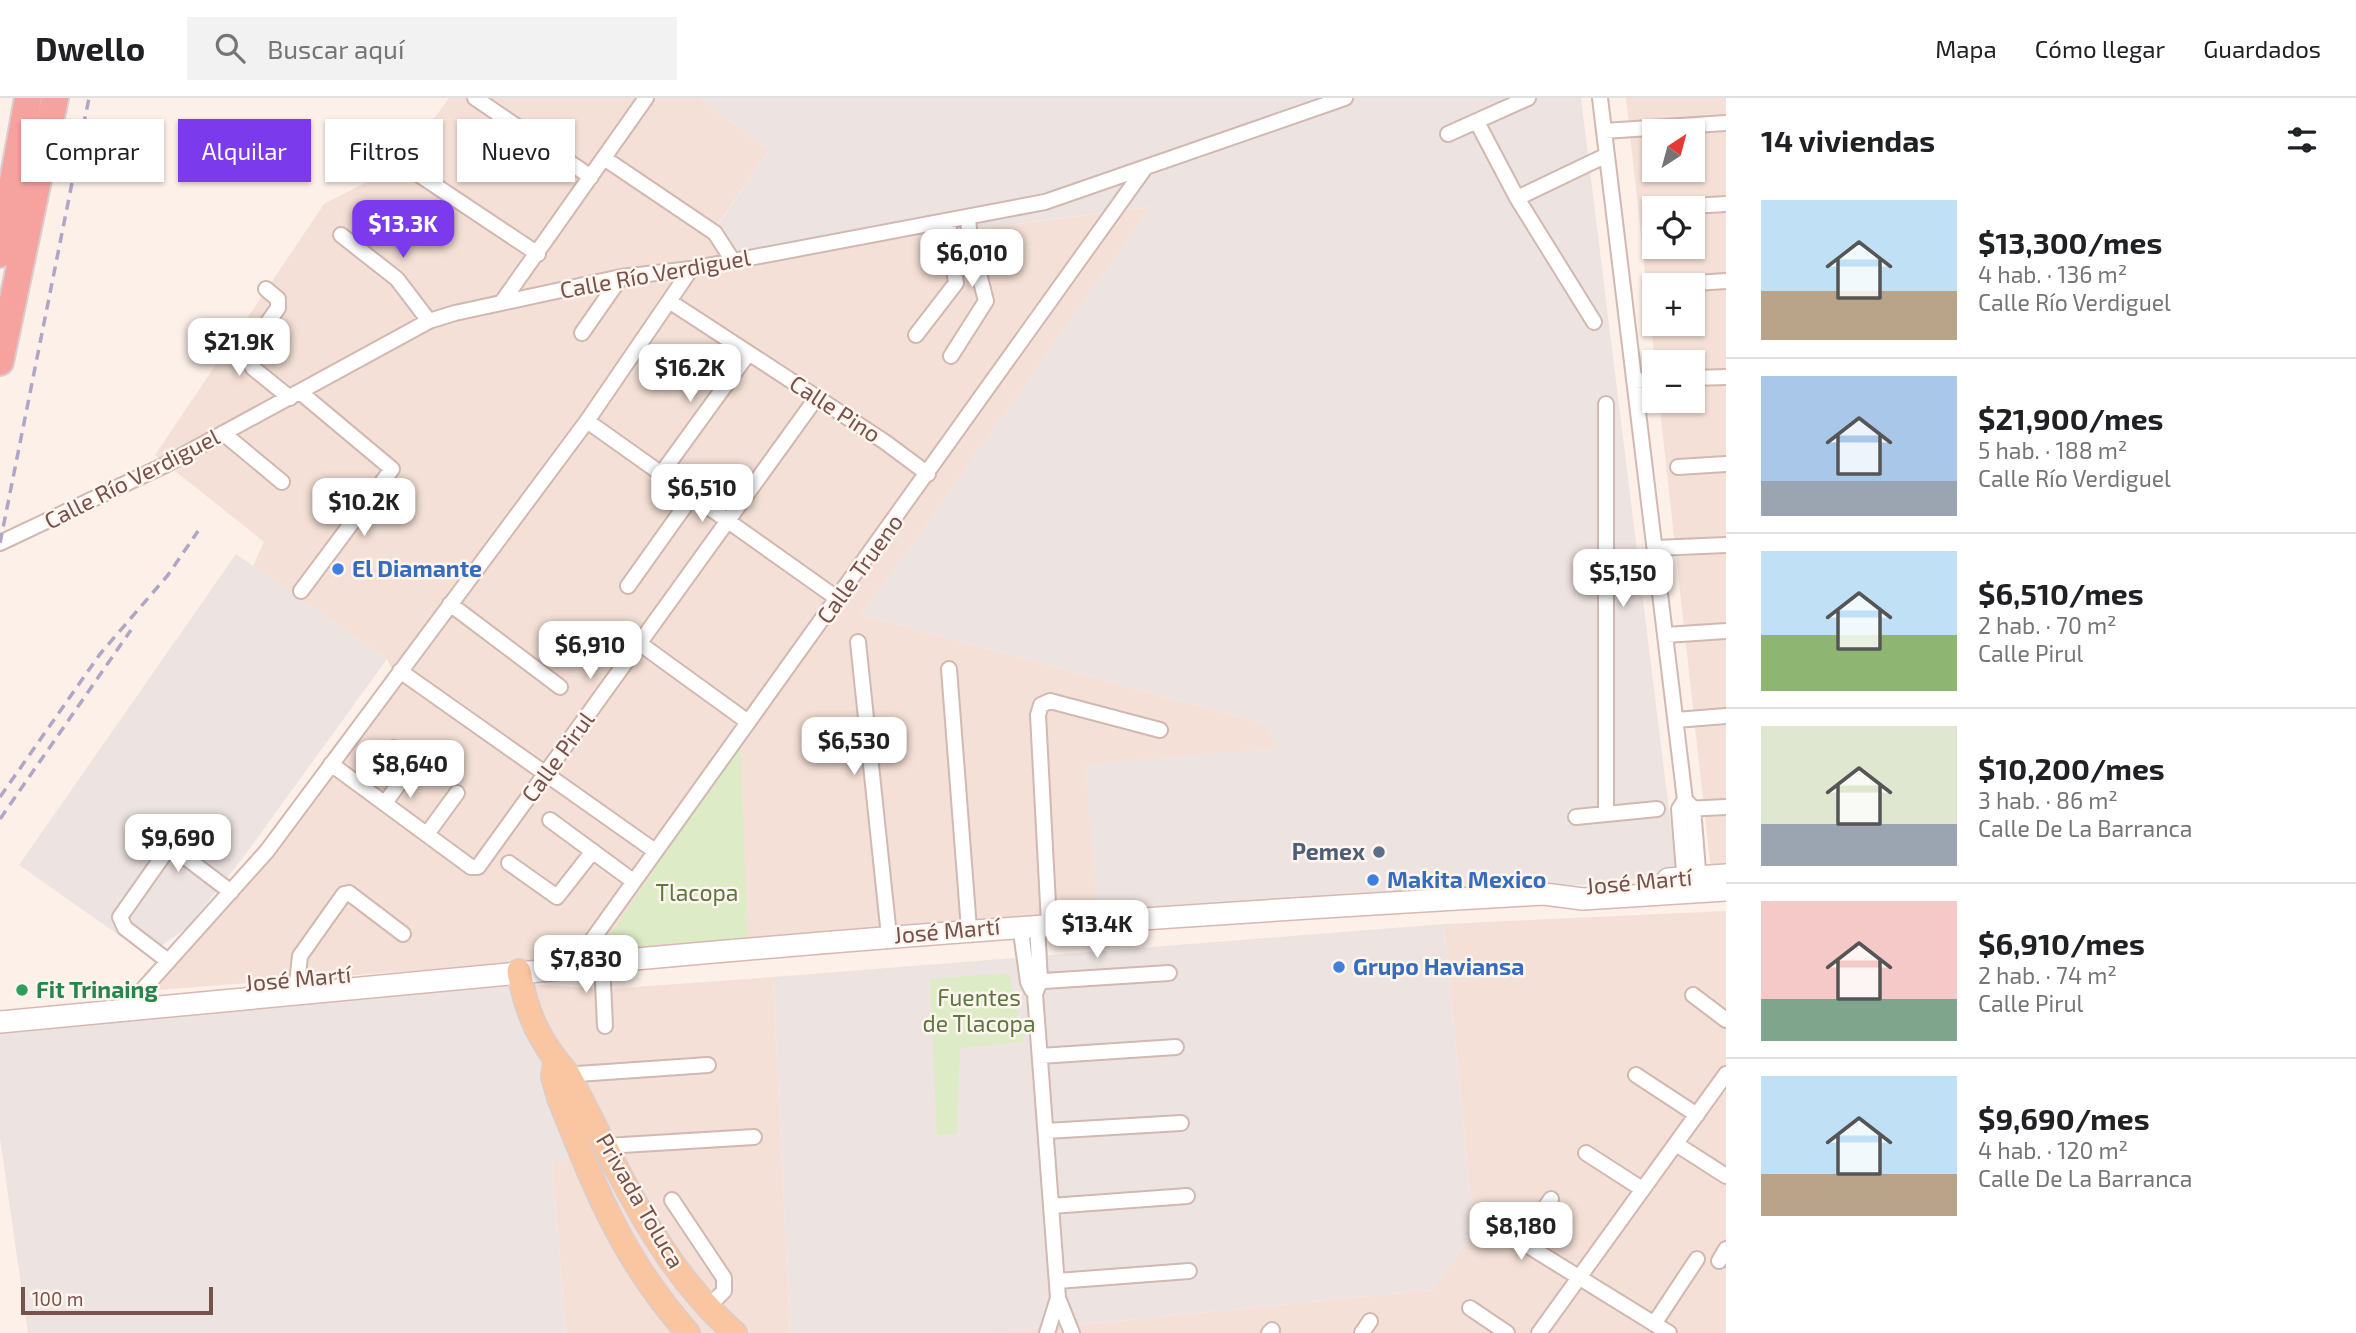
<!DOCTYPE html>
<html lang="es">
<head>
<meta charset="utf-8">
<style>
  :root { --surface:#fff; --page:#f2f2f2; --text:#202124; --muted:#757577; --line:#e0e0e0; --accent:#7c3aed }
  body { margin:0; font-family:"Exo 2",sans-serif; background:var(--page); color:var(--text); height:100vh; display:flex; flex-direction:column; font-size:26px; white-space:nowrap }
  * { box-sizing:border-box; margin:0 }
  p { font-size:23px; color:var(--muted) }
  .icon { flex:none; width:38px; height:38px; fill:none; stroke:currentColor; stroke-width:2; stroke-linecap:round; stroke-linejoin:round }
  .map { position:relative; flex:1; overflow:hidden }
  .drawer { display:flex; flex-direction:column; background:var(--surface); width:630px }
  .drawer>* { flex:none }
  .hud { position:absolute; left:21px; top:21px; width:665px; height:63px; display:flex; gap:14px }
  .needle { width:46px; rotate:36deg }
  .controls { position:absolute; left:1642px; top:21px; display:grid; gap:14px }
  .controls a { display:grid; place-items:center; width:63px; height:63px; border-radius:0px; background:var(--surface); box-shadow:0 2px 5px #0004; font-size:35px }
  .scale { position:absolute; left:21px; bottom:18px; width:192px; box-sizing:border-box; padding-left:7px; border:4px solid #77514c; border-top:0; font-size:19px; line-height:24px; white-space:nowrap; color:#77514c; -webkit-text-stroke:5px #fff5ef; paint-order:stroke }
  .price { position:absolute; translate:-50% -60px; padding:0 16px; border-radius:14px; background:#fff; color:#222; font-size:23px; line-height:46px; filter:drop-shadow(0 2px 4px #0008) }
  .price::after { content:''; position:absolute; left:50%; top:42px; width:21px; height:16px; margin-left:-10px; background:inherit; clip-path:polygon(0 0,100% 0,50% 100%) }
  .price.current { background:var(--accent); color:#fff }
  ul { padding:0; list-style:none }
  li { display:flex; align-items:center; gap:21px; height:175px; padding:0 35px }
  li+li { border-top:2px solid var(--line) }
  li span { display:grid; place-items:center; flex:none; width:196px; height:140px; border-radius:0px; color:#555 }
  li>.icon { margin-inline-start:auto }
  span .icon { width:84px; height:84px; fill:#fffc; stroke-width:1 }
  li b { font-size:30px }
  h2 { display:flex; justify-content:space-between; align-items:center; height:84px; padding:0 35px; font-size:30px }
  .chip { padding:0 24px; border-radius:0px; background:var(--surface); box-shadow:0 2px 5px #0004; font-size:24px; line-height:63px }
  .chip.current { background:var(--accent); color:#fff }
  header { display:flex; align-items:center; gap:42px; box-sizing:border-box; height:98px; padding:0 35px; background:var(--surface); border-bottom:2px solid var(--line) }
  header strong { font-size:33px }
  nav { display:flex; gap:38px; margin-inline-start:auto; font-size:24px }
  .search { width:490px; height:63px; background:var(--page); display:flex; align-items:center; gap:18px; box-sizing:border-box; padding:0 24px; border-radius:0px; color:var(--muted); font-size:26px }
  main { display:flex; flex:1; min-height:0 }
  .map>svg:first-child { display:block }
  .residential { fill:#f4e0d6; fill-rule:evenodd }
  .industrial { fill:#ede4e1 }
  .green { fill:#ddebc6 }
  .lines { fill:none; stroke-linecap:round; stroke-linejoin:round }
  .street-casing { stroke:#d1b8b0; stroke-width:18 }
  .secondary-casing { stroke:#d7b8b0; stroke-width:24 }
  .primary-casing { stroke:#d9cecd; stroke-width:26 }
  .highway-casing { stroke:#d9cecd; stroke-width:30 }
  .street { stroke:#fff; stroke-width:14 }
  .secondary { stroke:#fff; stroke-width:21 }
  .primary { stroke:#fac5a1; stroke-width:23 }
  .highway { stroke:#f6a3a0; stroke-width:26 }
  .rail { stroke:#b0a6c7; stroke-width:3.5; stroke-dasharray:10 7; stroke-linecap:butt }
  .shop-dot { fill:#3f7fe0; stroke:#fff5ef; stroke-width:2.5 }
  .service-dot { fill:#5c6f8a; stroke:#fff5ef; stroke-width:2.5 }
  .leisure-dot { fill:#2e9e5b; stroke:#fff5ef; stroke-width:2.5 }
  .labels { text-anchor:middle; stroke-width:5; stroke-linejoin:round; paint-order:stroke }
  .street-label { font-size:23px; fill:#77514c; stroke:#fff5ef }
  .shop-label { font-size:23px; font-weight:bold; fill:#366cbe; stroke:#fff5ef; text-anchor:start }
  .service-label { font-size:23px; font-weight:bold; fill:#4e5e75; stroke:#fff5ef; text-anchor:end }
  .park-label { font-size:23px; fill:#5d7741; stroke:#fff5ef }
  .leisure-label { font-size:23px; font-weight:bold; fill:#27864d; stroke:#fff5ef; text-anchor:start }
</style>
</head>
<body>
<header>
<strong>Dwello</strong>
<div class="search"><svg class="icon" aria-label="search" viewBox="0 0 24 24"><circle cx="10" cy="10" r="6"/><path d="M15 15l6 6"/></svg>Buscar aquí</div>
<nav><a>Mapa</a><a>Cómo llegar</a><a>Guardados</a></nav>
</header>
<main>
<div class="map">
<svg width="1726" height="1235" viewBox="0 0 1726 1235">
  <rect width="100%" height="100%" fill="#fcf0e8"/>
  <path class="residential" d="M449,0H699L769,52L718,126L727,141L718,164L1151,109L862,517L1266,626L1277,650L1098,821L131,894L224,794L393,573L387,561L253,468L264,444L155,357L324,106L401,66Z
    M1626,0H1726V772L1711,773L1659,303H1692V264H1655ZM1654,33H1692V72H1654ZM1654,110H1692V149H1654ZM1654,187H1692V226H1654Z
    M1726,813V1235H996L1432,1192L1474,1134L1444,826Z
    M773,879L790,1235H566L552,1063L573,1062L509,885L608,891Z"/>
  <path class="industrial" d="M699,0H1581L1677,777L1450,800L1098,821L1085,666L1277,650L1266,626L862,517L1150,109L718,164L727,141L718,127L769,52Z
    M236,456L387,561L242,761L187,830L147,857L19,767Z
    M1444,826L1474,1134L1432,1192L996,1235H790L773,879Z
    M509,885L574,1062L552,1064L566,1235H28L0,1040V934Z"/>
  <path class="green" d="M740,646L748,840L613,850L604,846Z
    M1009,875L1024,944L960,950L957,1036L937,1037L930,881Z"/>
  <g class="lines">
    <defs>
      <path id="street" d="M475,0L591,79
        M1600,0L1685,702L1693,710L1699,785
        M1477,24L1517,100L1594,224
        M1604,33L1726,25
        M1448,36L1528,0
        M604,60L715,135L733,163
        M409,70L538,156
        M1517,100L1607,57
        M1658,110L1726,106
        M341,137L397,181L429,223
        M1666,187L1726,183
        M266,191L278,201V210L246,255L253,270L290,300
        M669,203L885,344L928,376
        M502,204L646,0
        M582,235L621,179
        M916,237L956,185L948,124
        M951,258L986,203L970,141L968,121
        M1692,280L1726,279
        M1634,283L1654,282
        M300,294L392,371L301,493
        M587,323L838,501
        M223,335L282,384
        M1678,369L1726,366
        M661,376L748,256
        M0,445L165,367L429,223L455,215L621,179L691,171L1045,104L1345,0
        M1656,450L1726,447
        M1606,479L1658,476
        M628,488L692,398
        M450,506L560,589
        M1666,537L1726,533
        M858,544L889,838
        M639,545L748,624
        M949,571L969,831
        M400,573L655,753
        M1676,622L1726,618
        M331,666L471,769H478L817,299
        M385,705L414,665L394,650
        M1684,711L1726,709
        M1606,715V306
        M1576,719L1657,711
        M550,722L633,783
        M147,730L231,794
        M427,736L457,695
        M509,765L557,799L593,753
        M1685,786L1679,711L1685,702
        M1049,825L1038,617L1041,607L1050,603L1160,632
        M1037,826L1040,883L1035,896L1058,1200L1072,1235
        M1020,827L1028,884L1032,892
        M168,863L125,830L120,819L170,748
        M602,864L605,928
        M572,870L1145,70
        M1028,884L1169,875
        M296,894L300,858L344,796L349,795L403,836
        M1693,897L1726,922
        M130,911L138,897L267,753L587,323L691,171
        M1040,958L1176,949
        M563,977L708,967
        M1636,977L1697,1017
        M1046,1033L1181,1025
        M1676,1046L1726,1078
        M606,1048L754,1039
        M1586,1055L1642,1091
        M672,1102L724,1180V1193L708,1209
        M1051,1108L1187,1098
        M1496,1128L1669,1235
        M1522,1144L1551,1101
        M1719,1163L1726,1151
        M1057,1183L1189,1173
        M1470,1210L1507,1235
        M1654,1226L1697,1161
        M1047,1235L1058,1200
        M1269,1235L1272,1232
        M1362,1235L1370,1223
        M1539,1235L1726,976"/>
      <path id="secondary" d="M1668,781L1726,777
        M0,924L572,870L594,865C910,835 1227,814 1544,796L1583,801L1726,792"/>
      <path id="primary" d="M519,873C526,915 540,945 568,976C615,1064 657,1168 735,1235
        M555,964L553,979L559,1000C596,1092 621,1159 688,1235"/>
      <path id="highway" d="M0,156L28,0
        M0,264L55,0"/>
    </defs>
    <use href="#street" class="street-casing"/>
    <use href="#secondary" class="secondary-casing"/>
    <use href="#primary" class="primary-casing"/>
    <use href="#highway" class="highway-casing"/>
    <use href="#street" class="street"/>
    <use href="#secondary" class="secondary"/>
    <use href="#primary" class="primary"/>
    <use href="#highway" class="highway"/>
    <path class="rail" d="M0,445L89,0
      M0,699L100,556L168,477L198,433
      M0,721L131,532"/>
  </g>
  <g class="shop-dot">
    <circle cx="338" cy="471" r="7"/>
    <circle cx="1373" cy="782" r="7"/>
    <circle cx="1339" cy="869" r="7"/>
  </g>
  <circle class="service-dot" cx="1379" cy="754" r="7"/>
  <circle class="leisure-dot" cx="22" cy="892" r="7"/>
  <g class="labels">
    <g class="street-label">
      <text transform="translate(655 176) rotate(-10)" y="8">Calle Río Verdiguel</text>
      <text transform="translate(835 311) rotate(33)" y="8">Calle Pino</text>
      <text transform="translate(132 381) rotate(-27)" y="8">Calle Río Verdiguel</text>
      <text transform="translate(860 471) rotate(-54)" y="8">Calle Trueno</text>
      <text transform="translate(558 659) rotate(-54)" y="8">Calle Pirul</text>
      <text transform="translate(1639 784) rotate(-5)" y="8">José Martí</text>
      <text transform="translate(947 833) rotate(-5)" y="8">José Martí</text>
      <text transform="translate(298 881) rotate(-5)" y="8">José Martí</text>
      <text transform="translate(640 1103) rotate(60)" y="8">Privada Toluca</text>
    </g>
    <g class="shop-label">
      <text x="352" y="479">El Diamante</text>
      <text x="1387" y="790">Makita Mexico</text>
      <text x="1353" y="877">Grupo Haviansa</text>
    </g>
    <g class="service-label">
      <text x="1365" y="762">Pemex</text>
    </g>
    <g class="park-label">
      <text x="697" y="803">Tlacopa</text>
      <text x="979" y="908">Fuentes<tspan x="979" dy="26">de Tlacopa</tspan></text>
    </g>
    <g class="leisure-label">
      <text x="36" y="900">Fit Trinaing</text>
    </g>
  </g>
</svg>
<div class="controls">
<a><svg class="needle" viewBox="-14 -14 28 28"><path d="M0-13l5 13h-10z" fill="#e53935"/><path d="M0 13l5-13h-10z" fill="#757577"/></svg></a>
<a><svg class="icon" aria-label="locate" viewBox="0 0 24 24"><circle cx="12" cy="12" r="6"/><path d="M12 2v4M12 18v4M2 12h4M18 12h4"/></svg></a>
<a>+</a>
<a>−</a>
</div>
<div class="scale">100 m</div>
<b class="price current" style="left:403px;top:162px">$13.3K</b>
<b class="price" style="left:972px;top:191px">$6,010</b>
<b class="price" style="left:239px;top:280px">$21.9K</b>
<b class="price" style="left:690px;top:306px">$16.2K</b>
<b class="price" style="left:702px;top:426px">$6,510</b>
<b class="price" style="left:364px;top:440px">$10.2K</b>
<b class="price" style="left:1623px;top:511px">$5,150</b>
<b class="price" style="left:590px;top:583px">$6,910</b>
<b class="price" style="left:854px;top:679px">$6,530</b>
<b class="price" style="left:410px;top:702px">$8,640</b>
<b class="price" style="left:178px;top:776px">$9,690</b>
<b class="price" style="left:1097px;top:862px">$13.4K</b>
<b class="price" style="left:586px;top:897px">$7,830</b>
<b class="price" style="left:1521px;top:1164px">$8,180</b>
<div class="hud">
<a class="chip">Comprar</a>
<a class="chip current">Alquilar</a>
<a class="chip">Filtros</a>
<a class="chip">Nuevo</a>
</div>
</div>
<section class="drawer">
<h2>14 viviendas<svg class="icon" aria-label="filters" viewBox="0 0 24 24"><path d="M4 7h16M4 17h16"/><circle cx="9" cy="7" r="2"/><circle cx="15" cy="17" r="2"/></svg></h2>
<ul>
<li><span style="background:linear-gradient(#bfe0f5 65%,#b9a48a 0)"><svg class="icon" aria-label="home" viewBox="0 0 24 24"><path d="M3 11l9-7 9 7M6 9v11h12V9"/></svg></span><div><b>$13,300/mes</b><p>4 hab. · 136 m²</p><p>Calle Río Verdiguel</p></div></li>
<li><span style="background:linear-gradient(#a9c7e8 75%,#9aa5b1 0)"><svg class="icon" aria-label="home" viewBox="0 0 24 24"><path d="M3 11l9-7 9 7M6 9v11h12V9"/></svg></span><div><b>$21,900/mes</b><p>5 hab. · 188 m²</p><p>Calle Río Verdiguel</p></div></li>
<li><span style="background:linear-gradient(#bfe0f5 60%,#8fb573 0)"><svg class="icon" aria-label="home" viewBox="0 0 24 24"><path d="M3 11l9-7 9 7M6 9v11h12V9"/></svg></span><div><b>$6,510/mes</b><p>2 hab. · 70 m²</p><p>Calle Pirul</p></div></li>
<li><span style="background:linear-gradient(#dfe7d0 70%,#9aa5b1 0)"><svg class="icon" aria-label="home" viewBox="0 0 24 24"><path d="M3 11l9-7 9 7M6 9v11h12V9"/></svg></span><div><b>$10,200/mes</b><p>3 hab. · 86 m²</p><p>Calle De La Barranca</p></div></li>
<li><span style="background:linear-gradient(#f6c9c9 70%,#7fa58c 0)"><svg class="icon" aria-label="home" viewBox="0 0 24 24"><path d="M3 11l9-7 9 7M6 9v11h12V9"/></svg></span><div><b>$6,910/mes</b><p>2 hab. · 74 m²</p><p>Calle Pirul</p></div></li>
<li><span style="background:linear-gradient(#bfe0f5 70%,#b9a48a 0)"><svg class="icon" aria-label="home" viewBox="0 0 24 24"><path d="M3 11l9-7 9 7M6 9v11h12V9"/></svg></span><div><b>$9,690/mes</b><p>4 hab. · 120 m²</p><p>Calle De La Barranca</p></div></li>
</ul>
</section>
</main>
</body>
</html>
